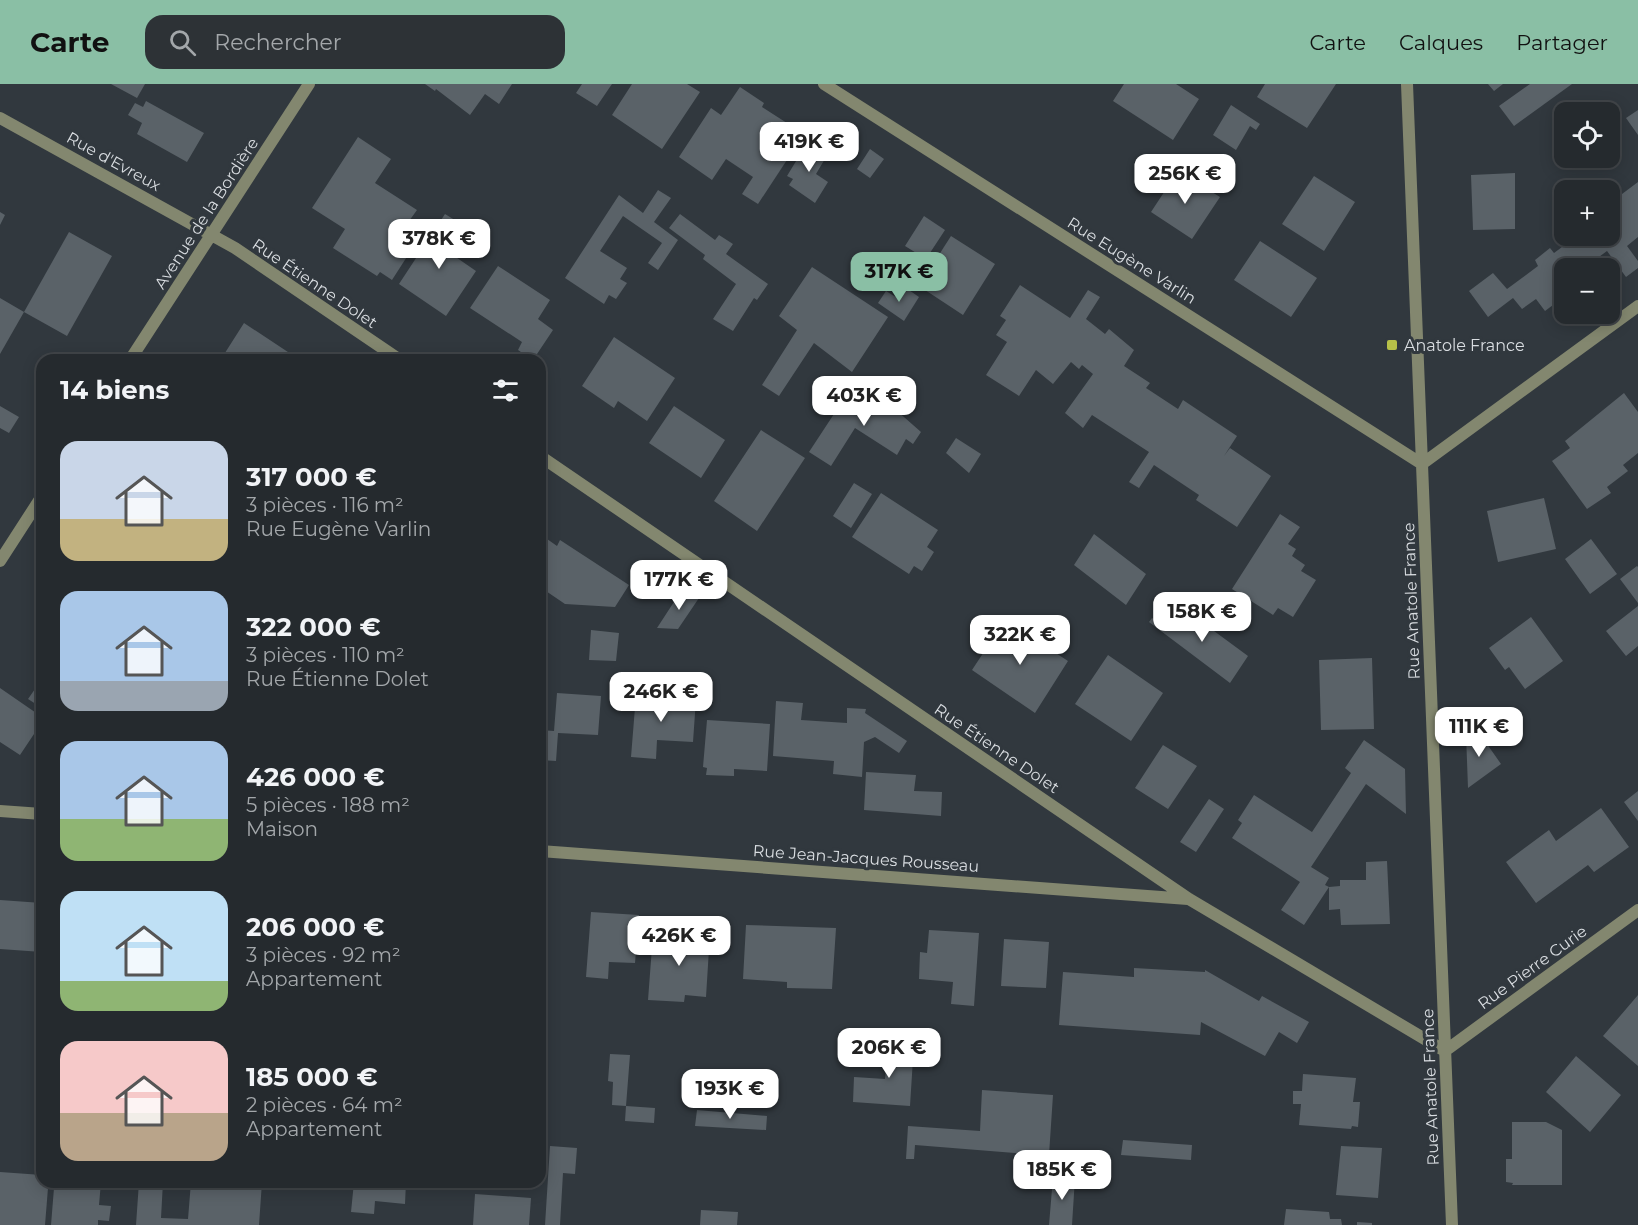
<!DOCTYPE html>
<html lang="fr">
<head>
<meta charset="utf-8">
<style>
  :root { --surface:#252a2e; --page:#2d3236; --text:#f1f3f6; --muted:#a3a7aa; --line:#42464a; --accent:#8abfa5 }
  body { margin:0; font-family:Montserrat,sans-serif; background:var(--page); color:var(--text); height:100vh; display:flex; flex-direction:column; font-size:22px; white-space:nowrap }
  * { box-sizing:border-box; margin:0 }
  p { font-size:20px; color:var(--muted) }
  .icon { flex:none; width:33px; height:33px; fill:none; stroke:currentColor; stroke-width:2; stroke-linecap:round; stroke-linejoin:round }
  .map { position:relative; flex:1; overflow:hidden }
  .drawer { position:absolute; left:36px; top:270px; width:510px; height:834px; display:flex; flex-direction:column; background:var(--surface); border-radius:18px; box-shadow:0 3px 15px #0003,0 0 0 2px var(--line) }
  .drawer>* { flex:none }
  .fabs { position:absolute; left:1554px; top:18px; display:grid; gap:12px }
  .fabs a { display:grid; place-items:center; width:66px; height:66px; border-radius:12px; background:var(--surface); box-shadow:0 3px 15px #0003,0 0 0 2px var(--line); font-size:30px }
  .price { position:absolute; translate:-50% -51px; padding:0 14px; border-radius:12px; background:#fff; color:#222; font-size:20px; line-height:39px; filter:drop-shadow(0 2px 3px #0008) }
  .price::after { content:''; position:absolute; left:50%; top:36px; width:18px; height:14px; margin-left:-9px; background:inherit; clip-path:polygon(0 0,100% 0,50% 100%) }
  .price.current { background:var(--accent); color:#111 }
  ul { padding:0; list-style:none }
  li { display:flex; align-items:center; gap:18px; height:150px; padding:0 24px }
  li span { display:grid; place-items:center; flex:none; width:168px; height:120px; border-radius:18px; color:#555 }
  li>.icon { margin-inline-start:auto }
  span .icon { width:72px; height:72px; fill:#fffc; stroke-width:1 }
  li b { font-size:26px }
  h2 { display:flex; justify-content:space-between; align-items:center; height:72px; padding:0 24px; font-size:26px }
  header { display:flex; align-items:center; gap:36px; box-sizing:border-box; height:84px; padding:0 30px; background:var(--accent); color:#111 }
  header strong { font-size:28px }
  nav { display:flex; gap:33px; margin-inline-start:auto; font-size:21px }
  .search { width:420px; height:54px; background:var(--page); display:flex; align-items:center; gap:15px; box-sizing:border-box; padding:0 21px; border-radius:18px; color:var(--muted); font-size:22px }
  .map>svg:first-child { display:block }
  .building { fill:#5a6268 }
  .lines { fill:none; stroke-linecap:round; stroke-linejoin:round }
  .minor { stroke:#83876f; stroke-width:12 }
  .poi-dot { fill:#b7c148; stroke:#31383e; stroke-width:2 }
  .labels { text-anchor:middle; stroke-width:6; stroke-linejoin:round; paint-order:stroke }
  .street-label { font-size:16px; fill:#d9dde1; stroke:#31383e }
  .poi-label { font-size:16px; fill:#d9dde1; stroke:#31383e; text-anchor:start }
</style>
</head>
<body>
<header>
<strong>Carte</strong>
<div class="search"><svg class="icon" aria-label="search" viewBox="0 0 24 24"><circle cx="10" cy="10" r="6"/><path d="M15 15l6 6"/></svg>Rechercher</div>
<nav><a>Carte</a><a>Calques</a><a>Partager</a></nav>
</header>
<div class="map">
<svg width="1638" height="1141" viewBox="0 0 1638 1141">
  <rect width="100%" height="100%" fill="#31383e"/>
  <path class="building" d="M111,0H145L137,14Z
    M425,0H512L499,20L485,10L470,31L436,5L435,7Z
    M582,0H612L597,22L576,9Z
    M632,0H687L700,8L662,65L612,31Z
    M1124,0H1176L1199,15L1173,56L1113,17Z
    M1265,0H1336L1307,44L1257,13Z
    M1488,0H1503L1494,7Z
    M1530,0H1572L1514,42L1499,22Z
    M740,3L764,19L762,23L804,50L758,120L742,110L753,93L726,75L712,96L679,73L711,24L721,31Z
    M146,17L204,49L187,78L137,50L142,39L128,31L135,19L143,23Z
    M1231,21L1260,40L1256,46L1250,42L1236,66L1213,51Z
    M1638,26V51L1626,34Z
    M358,53L391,75L375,99L417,126L404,144L419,154L392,196L380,188L377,192L333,164L345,145L312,124Z
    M815,59L829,68L816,90L828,98L815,119L789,101L793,95L787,92L804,64L810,68Z
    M870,65L884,75L870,94L857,85Z
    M1178,87L1220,113L1192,155L1151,128Z
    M1515,89V145L1473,146L1471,91Z
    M1314,92L1355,118L1324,167L1282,140Z
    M1638,98V153L1627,162L1638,177V184L1626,193L1607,167L1584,184L1582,180L1575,184H1564V193L1552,203L1561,215L1545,227L1536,215L1522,225L1513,214L1488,233L1469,207L1493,189L1507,205L1538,182L1535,176L1550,164L1554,169L1566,160L1556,146L1564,139V152H1610V119Z
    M658,106L671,114L654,138L678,156L658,186L648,179L662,159L623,132L600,167L627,184L620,195L627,199L616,215L609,211L604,220L565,194L619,111L643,129Z
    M0,128L5,131L0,141Z
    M445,130L463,141L447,167L476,187L446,232L399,200Z
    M680,130L715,156L719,151L733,160L726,170L768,200L757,216L754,214L733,247L713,235L736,200L703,175L705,171L669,144Z
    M924,132L945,146L926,175L905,162Z
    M69,148L112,172L67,252L24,228Z
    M951,152L995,180L963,231L919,202Z
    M1260,157L1317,194L1291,233L1234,196Z
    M498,182L550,216L538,235L553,246L533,276L518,266L522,258L470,224Z
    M812,183L888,233L852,288L814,259L779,312L762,301L797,246L779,232Z
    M1020,201L1070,234L1088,206L1100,213L1086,235L1105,250L1109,245L1134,266L1124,282L1150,299L1146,304L1178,325L1183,316L1237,352L1224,372L1230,364L1271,392L1237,443L1196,416L1199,411L1154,381L1139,404L1129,398L1149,368L1092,331L1083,344L1065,329L1093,290L1082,281L1079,285L1071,278L1053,300L1036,286L1019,312L986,291L1007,258L996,251L1006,236L1000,232Z
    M906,204L919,213L904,237L878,219L886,207L899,215Z
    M0,214L24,228L0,270Z
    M244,239L300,276H210L215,268L223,272Z
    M614,253L675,294L647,337L618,317L614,324L582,302Z
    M853,301L868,311L860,322L869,327L879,311L921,348L913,360L906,355L897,371L855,344L831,382L809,368Z
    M1624,309L1638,328V369L1623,381L1628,387L1607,403L1611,409L1587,425L1552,377L1570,364L1565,357Z
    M0,322L19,333L9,349L0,344Z
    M674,322L725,356L701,394L649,359Z
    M761,346L805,374L757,447L714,417Z
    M956,354L981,370L969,389L946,369Z
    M854,399L872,410L851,444L833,432Z
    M881,409L938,446L927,463L934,468L922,487L914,482L909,490L852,453Z
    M1544,414L1556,465L1498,478L1487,427Z
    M1280,430L1300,443L1288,460L1296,465L1292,472L1305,481L1301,487L1316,496L1293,533L1278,524L1273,531L1232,505Z
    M540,450L557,462L560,456L629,501L615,523L565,520L540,503Z
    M1094,450L1146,490L1126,521L1074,481Z
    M1591,455L1617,490L1590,510L1565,475Z
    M1637,482L1638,483V519L1620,495Z
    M683,504L699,514L678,545L657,544Z
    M1173,521L1194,535L1195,533L1248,572L1230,599L1149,538L1152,534L1161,540Z
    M1638,522V562L1626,572L1606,547Z
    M1531,533L1563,577L1525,605L1509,583L1505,586L1489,564Z
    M1005,536L1068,577L1035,629L972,586Z
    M591,546L619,549L616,577L589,576Z
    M1108,571L1163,609L1131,657L1075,620Z
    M1372,574L1374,645L1321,646L1319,576Z
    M42,595V624L28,615Z
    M0,604L42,633V638L20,671L0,658Z
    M557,609L601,612L598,651L558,649L556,677L540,676V646L554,647Z
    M636,611L696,615L693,658L657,656L656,675L631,673Z
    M776,617L803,619L801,636L847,639V624L866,625L865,629L907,657L899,669L875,653L864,658L862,693L833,690L834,677L773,672Z
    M707,636L770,640L767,687L734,685V692L706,691L707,684L703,683Z
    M1475,643L1501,680L1468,704L1466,650Z
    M1364,656L1405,685L1406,730L1366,700L1311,783L1329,794L1325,801L1329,803L1304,841L1281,826L1300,798L1232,754L1242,739L1238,736L1254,711L1312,748L1351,689L1345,684Z
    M1163,661L1197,682L1168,725L1135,704Z
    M866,688L916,691L914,707L942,708L941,732L864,726Z
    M1638,707V737L1624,718Z
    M1209,715L1224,725L1196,768L1180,758Z
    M1601,724L1629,763L1594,788L1588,781L1536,819L1506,778L1549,746L1556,757Z
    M1387,777L1390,840L1341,841L1340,825L1329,826V803L1340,802V796H1366V778Z
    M0,816L42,819V868L0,865Z
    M591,828L639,831L635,879L609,878L608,895L586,893Z
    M746,841L836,844L832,905L787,904V898L743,895Z
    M929,846L979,849L974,922L951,920L953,898L919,895L920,868L927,869Z
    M688,847L710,849L706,913L685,911L684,918L648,916L653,850L687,852Z
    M1004,855L1049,858L1046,904L1001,902Z
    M1134,884L1205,888V886L1259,917L1262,912L1309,938L1297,959L1279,948L1265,972L1201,938L1200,951L1059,941L1063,888L1134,893Z
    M1638,911V982L1603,952Z
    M888,958L914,959L910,1022L853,1018L854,993L885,995Z
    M610,970L630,971L626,1022L612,1021L613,998L608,997Z
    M1576,972L1621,1011L1590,1048L1546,1008Z
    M1303,990L1356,994L1353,1018H1360L1358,1043L1352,1042L1351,1045L1299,1041L1301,1020H1293V1007H1302Z
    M982,1006L1053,1011L1047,1101L1025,1099L1028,1070L915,1061L914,1075H906L908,1042L980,1047Z
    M626,1022L655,1024L654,1039L625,1037Z
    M697,1026L767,1032L766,1046L695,1042Z
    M1512,1038H1546L1562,1046V1101H1512L1513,1099L1506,1098V1075H1512Z
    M1123,1056L1192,1061L1191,1076L1121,1071Z
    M550,1062L577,1064L575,1090L563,1089L560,1141H545Z
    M1341,1062L1382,1064L1378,1114L1336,1111Z
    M0,1088L42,1091V1098H101L99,1121L111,1122L109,1137L98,1136V1141H51L54,1104H48L45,1141H0Z
    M1053,1093L1075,1094L1072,1141H1049Z
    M139,1098H163L161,1134L188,1135L191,1098H262L259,1141H136Z
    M354,1098H406L405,1120L375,1117L374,1130L351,1128Z
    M475,1110L531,1114L529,1141H473Z
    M1286,1125L1329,1128L1330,1135H1341L1342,1141H1284Z
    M701,1126L738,1128L737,1141H700Z
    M1357,1138L1372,1139V1141H1357Z"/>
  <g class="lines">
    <path class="minor" d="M824,0L1422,380L1638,222
      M1407,0L1452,1141
      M0,34L235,164L400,276
      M130,276L309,0
      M540,372L1189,815L1445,967L1638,826
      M0,477L42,412
      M0,727L42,730
      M540,767L1188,815"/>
  </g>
  <rect class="poi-dot" x="1386" y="255" width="12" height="12" rx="3"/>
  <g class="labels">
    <g class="street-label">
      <text transform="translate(114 77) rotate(29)" y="6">Rue d'Evreux</text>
      <text transform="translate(206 129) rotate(-57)" y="6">Avenue de la Bordière</text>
      <text transform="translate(1132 176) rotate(32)" y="6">Rue Eugène Varlin</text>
      <text transform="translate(315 199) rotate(34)" y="6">Rue Étienne Dolet</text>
      <text transform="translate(1411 517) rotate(-92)" y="6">Rue Anatole France</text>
      <text transform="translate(997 664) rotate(34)" y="6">Rue Étienne Dolet</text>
      <text transform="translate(866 774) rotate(4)" y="6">Rue Jean-Jacques Rousseau</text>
      <text transform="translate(1532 883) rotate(-36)" y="6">Rue Pierre Curie</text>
      <text transform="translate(1430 1003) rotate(-92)" y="6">Rue Anatole France</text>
    </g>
    <g class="poi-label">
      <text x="1404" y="267">Anatole France</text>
    </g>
  </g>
</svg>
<div class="fabs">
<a><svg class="icon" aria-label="locate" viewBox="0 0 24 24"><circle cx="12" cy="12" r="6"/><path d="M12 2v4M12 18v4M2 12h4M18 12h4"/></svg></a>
<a>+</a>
<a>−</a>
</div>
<b class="price" style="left:809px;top:89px">419K €</b>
<b class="price" style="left:1185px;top:121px">256K €</b>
<b class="price" style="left:439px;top:186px">378K €</b>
<b class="price current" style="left:899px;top:219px">317K €</b>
<b class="price" style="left:864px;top:343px">403K €</b>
<b class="price" style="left:679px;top:527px">177K €</b>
<b class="price" style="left:1202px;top:559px">158K €</b>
<b class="price" style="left:1020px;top:582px">322K €</b>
<b class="price" style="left:661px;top:639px">246K €</b>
<b class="price" style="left:1479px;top:674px">111K €</b>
<b class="price" style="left:679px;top:883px">426K €</b>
<b class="price" style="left:889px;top:995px">206K €</b>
<b class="price" style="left:730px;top:1036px">193K €</b>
<b class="price" style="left:1062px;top:1117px">185K €</b>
<section class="drawer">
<h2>14 biens<svg class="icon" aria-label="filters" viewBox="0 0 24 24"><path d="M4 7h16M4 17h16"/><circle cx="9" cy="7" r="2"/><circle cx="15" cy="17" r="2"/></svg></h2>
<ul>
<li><span style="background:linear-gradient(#c9d6e8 65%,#c2b280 0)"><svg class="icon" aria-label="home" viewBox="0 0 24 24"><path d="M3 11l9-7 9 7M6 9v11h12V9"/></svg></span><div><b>317 000 €</b><p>3 pièces · 116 m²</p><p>Rue Eugène Varlin</p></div></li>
<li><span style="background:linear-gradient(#a9c7e8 75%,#9aa5b1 0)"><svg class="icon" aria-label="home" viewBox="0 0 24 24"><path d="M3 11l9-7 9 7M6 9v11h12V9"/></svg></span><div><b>322 000 €</b><p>3 pièces · 110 m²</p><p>Rue Étienne Dolet</p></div></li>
<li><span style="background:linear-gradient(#a9c7e8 65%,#8fb573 0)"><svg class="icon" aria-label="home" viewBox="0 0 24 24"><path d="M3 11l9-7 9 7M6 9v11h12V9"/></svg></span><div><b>426 000 €</b><p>5 pièces · 188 m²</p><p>Maison</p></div></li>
<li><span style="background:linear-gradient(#bfe0f5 75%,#8fb573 0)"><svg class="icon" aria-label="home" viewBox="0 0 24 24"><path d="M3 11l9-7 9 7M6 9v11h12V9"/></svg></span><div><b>206 000 €</b><p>3 pièces · 92 m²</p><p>Appartement</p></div></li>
<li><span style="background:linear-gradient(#f6c9c9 60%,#b9a48a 0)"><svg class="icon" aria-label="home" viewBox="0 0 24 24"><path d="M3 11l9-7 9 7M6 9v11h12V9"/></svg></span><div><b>185 000 €</b><p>2 pièces · 64 m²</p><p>Appartement</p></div></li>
</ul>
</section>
</div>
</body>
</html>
